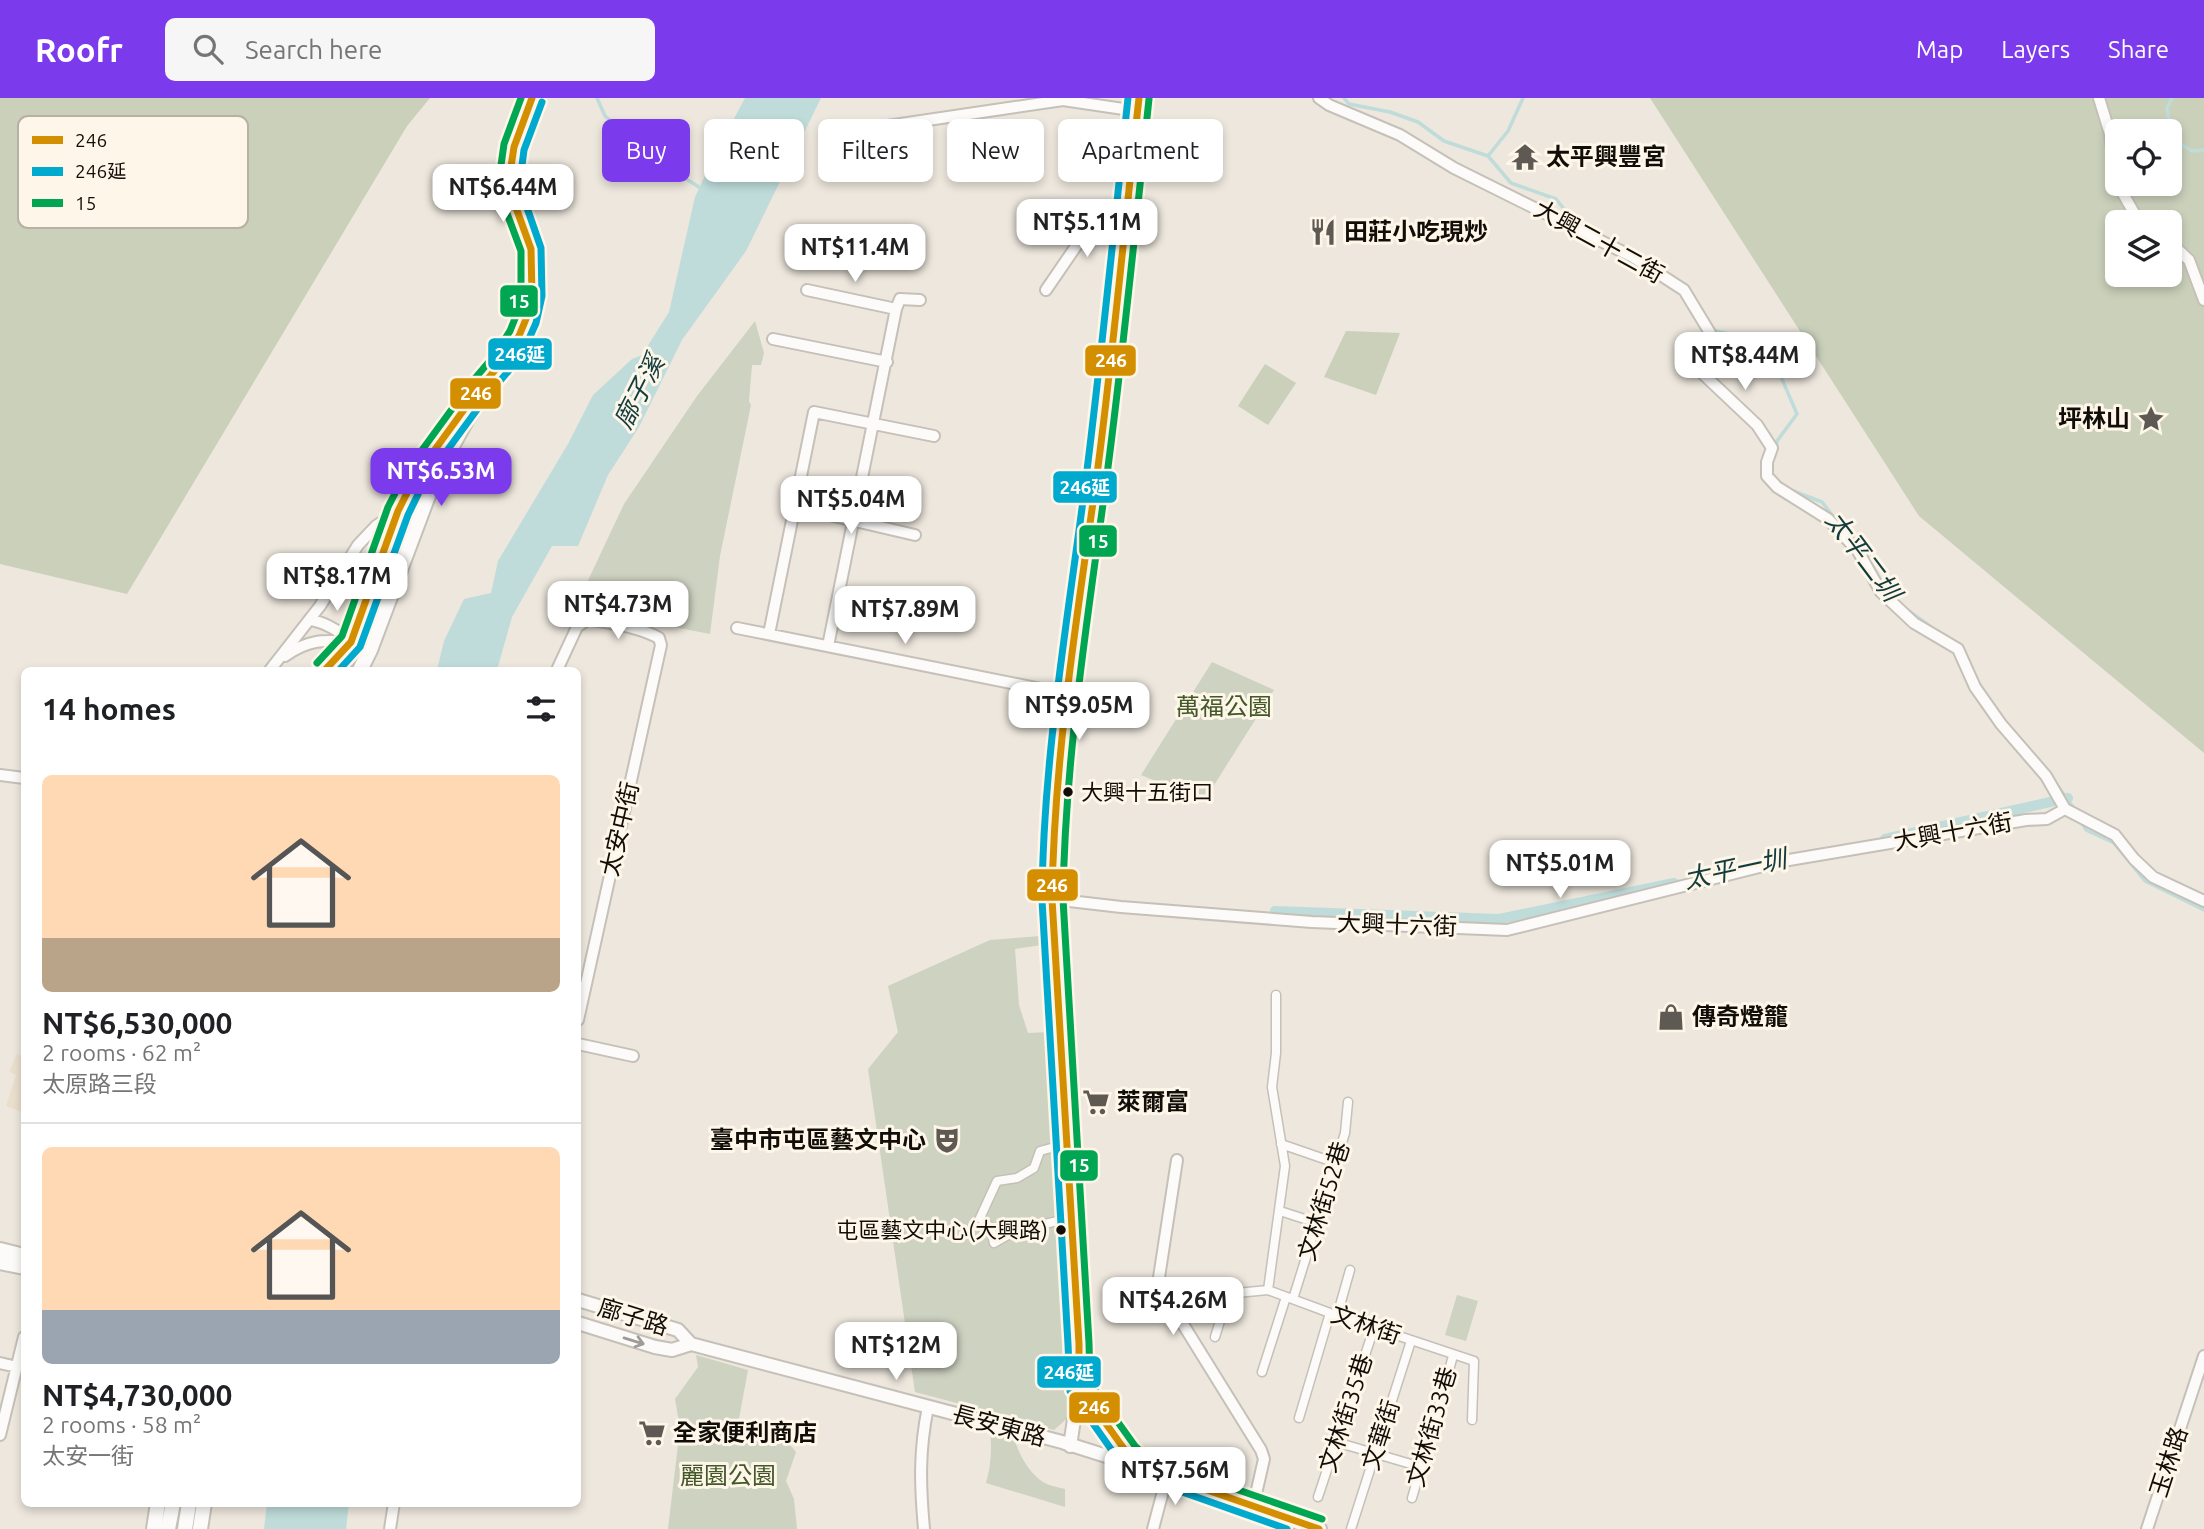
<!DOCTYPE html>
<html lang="en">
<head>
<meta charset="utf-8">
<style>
  :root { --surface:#fff; --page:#f6f6f6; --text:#202124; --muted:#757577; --line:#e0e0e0; --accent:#7c3aed }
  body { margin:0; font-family:Ubuntu,"Noto Sans TC",sans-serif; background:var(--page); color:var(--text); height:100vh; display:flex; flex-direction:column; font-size:26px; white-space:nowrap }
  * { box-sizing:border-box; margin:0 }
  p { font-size:23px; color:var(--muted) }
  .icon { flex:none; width:38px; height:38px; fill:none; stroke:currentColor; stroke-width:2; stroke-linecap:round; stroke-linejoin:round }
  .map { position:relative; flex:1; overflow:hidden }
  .details { position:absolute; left:21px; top:569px; width:560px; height:840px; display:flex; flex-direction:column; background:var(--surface); border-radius:10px; box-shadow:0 4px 10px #0003 }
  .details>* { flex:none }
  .banner { position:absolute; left:602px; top:21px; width:665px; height:63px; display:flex; gap:14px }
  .buttons { position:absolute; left:2105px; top:21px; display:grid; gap:14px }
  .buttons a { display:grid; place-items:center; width:77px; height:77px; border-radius:10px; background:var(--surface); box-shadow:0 4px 10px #0003; font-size:35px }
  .price { position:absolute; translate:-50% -60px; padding:0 16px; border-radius:14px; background:#fff; color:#222; font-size:23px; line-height:46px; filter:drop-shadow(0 2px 4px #0008) }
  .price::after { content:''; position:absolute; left:50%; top:42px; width:21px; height:16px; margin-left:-10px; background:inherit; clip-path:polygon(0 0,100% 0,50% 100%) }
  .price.selected { background:var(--accent); color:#fff }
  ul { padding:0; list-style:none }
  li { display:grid; align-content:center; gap:14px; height:371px; padding:0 21px }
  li+li { border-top:2px solid var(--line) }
  li span { display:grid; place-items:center; height:217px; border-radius:10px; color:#555 }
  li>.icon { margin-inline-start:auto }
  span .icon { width:126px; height:126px; fill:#fffc; stroke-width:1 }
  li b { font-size:30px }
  h2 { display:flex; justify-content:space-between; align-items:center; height:84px; padding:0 21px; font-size:30px }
  .pill { padding:0 24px; border-radius:10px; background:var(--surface); box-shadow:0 4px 10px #0003; font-size:24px; line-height:63px }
  .pill.selected { background:var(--accent); color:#fff }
  header { display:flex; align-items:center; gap:42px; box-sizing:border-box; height:98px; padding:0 35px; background:var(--accent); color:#fff }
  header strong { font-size:33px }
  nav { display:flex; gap:38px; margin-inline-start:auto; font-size:24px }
  .search { width:490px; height:63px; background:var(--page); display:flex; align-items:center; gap:18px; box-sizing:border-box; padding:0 24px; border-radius:10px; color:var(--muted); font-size:26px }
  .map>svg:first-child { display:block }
  .built { fill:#eadfcd }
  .green { fill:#ced2c1 }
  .forest { fill:#cad0ba; fill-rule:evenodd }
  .water { fill:#bfdcda }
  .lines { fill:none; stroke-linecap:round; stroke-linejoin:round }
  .stream { stroke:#bfdcda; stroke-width:3.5 }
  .canal { stroke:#bfdcda; stroke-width:10 }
  .pedestrian-casing { stroke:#c5c0b8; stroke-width:11 }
  .minor-casing { stroke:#c5c0b8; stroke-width:14 }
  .tertiary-casing { stroke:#c5c0b8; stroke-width:16 }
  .secondary-casing { stroke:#c5c0b8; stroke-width:18 }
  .pedestrian { stroke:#fcfbfa; stroke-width:8 }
  .minor { stroke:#fcfbfa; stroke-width:10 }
  .tertiary { stroke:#fcfbfa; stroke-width:12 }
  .secondary { stroke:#fcfbfa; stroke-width:14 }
  .bus-1-casing { stroke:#fef6e8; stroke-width:12 }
  .bus-2-casing { stroke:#fef6e8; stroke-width:12 }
  .bus-3-casing { stroke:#fef6e8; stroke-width:12 }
  .bus-1 { stroke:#d48f01; stroke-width:7 }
  .bus-2 { stroke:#00a9ce; stroke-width:7 }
  .bus-3 { stroke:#00a651; stroke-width:7 }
  .oneway { stroke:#9e9c99 }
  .bus-dot { fill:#110d08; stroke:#fef6e8; stroke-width:2.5 }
  .labels { text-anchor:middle; stroke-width:6; stroke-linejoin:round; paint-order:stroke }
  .bus-label { font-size:22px; fill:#110d08; stroke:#fef6e8; text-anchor:start }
  .poi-label { font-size:24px; font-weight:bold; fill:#110d08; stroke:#fef6e8; text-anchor:start }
  .street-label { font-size:24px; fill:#110d08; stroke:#fef6e8 }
  .park-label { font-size:24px; fill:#435829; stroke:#fef6e8 }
  .water-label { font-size:26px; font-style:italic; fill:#133c3e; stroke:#fef6e8 }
  .key { fill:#fef6e8; stroke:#b7b0a5; stroke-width:2 }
  .key-label { font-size:19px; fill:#110d08 }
  .line-badge { stroke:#fef6e8; stroke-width:2.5 }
  .badge-label { font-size:19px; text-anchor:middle; font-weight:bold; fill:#fff }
</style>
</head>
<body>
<header>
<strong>Roofr</strong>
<div class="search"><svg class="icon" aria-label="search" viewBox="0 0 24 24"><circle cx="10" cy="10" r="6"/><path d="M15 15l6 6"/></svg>Search here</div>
<nav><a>Map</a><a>Layers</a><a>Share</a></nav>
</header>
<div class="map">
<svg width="2204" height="1431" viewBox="0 0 2204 1431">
  <rect width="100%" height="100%" fill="#ede7dd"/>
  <path class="built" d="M24,952V1015L6,1008L16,977L9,974L17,956L22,958Z"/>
  <path class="green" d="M755,223L764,255L761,267H752L749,303L751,307L720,458L710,536L575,510L624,406L697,298Z
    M1212,564L1274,592L1204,703L1141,677Z
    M1041,838L1042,847L1015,851L1019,907L1028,935L1049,934L1071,1317L1054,1332L1008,1320C1013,1342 1023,1371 1043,1384C1049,1388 1058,1389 1065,1391V1409L986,1385C993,1360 992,1339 987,1313L915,1294L868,971L898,934L888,888L990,842Z
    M1457,1197L1478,1203L1466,1243L1445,1237Z
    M696,1257L748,1272L738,1326L780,1335L796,1354L786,1383L794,1401L797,1431H668L680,1330L675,1301L698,1269Z"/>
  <path class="forest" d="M0,0H430L407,28L127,496L0,466Z
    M1650,0H2204V655L1919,418ZM2118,33H2170V86H2118ZM2118,124H2170V177H2118Z
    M1346,233L1400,235L1376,297L1324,279Z
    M1265,266L1296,285L1268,327L1238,308Z"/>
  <path class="water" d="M745,0H821L746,153L682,242L639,329L608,377L578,448H552L512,519L497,572H437L444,543L464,501L491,495L498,463L568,346L593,297L632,261L642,257L669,214L695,99L714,58Z
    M267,1405H349L346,1431H264Z"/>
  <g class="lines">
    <path class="stream" d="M597,0L605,18L666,68L702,91
      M1344,0L1349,6L1390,14L1418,24L1444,43L1488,58L1511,85L1556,101L1577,127
      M2172,0L2167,10L2172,41L2192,53L2204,52
      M1488,58L1508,33L1523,0
      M1711,232L1766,244L1797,316L1777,343L1776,351
      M1793,393L1822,404L1839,426
      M1909,513L1931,529
      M2057,687L2075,712
      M2082,725L2086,732L2114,745L2145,783L2204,812"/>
    <path class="canal" d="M1885,741L2068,700
      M1275,813L1499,821L1674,785"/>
    <defs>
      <path id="pedestrian" d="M1281,1046L1336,1065
        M1062,1047L1066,1121L1015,1133L994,1145L990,1129L980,1120L997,1083L1017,1080L1034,1070L1040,1053Z
        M1280,1113L1317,1125
        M1199,1192L1237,1195L1268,1192L1330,1215L1474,1263L1472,1322
        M1268,1192L1285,1068L1272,989L1276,955V897
        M1293,1201L1345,1035L1348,1004
        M1337,1218L1350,1172
        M1215,1239L1229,1194
        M1262,1274L1286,1199
        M1299,1320L1330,1215
        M1336,1344L1421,1369
        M1318,1399L1374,1230
        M1412,1400L1453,1258
        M1351,1431L1411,1243"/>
      <path id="minor" d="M1319,0L1329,7L1400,37L1454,70L1633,159L1684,192L1710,235L1702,275L1757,327L1772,350L1767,364V378L1777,389L1828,421L1858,453L1881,494L1914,525L1958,551L1975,589L2001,626L2046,678L2065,711
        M2099,0L2110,36L2116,83L2139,124
        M867,31L1063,2L1137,13
        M2170,144L2189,162L2204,202
        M807,192L896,211
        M1046,192L1096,119L1125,124
        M773,241L887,264
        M795,409L915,437
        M309,522C331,524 349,543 370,552
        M737,530L1066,596
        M769,536L814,314L934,338
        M828,548L896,211L900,201L920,202
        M285,558C309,541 323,542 351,544
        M270,572L320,508L358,447L376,428L398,413
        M557,572L577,529L588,521C612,526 637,528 659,540L661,547L578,922
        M0,677L24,680
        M2065,711L2115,737L2134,761L2153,779L2204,803
        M1052,801L1121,809L1312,824L1507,832L1783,763L2026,722L2047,721L2065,711
        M578,946L633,958
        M1177,1062L1158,1186L1261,1352L1264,1361L1253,1409
        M0,1265L17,1269
        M0,1337L24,1239
        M390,1431L394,1405
        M924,1431C920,1387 919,1352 928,1309
        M1153,1431L1167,1378
        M2147,1431L2204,1258"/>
      <path id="tertiary" d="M578,1202L678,1232L691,1246
        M578,1225L655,1249L672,1252L691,1246
        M691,1246L1062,1344L1141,1369
        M1070,1348L1079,1288"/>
      <path id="secondary" d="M1139,0L1098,366L1066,596L1053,732L1052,801L1066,1013L1079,1246V1288L1127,1355L1144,1370L1319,1431
        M325,572L348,547
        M341,572L398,413L415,379L460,318
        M360,572L370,552L435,379L468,319L488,291L502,264L519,238L526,221L532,197L531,151L515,107L510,75L514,49L532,0
        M0,1152L24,1158
        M0,1164L24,1169
        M154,1431L158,1405
        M168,1431L173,1405
        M185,1431L189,1405
        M200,1431L204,1405"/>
    </defs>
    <use href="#pedestrian" class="pedestrian-casing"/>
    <use href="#minor" class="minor-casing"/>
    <use href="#tertiary" class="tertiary-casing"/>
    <use href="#secondary" class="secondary-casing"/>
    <use href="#pedestrian" class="pedestrian"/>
    <use href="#minor" class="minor"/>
    <use href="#tertiary" class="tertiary"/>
    <use href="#secondary" class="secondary"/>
    <defs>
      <path id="bus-1" d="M1139,0C1125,123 1114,246 1098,369C1078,513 1054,656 1052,801L1079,1246V1288L1127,1355L1144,1370L1319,1431
        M325,572L351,544L398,413L415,379L479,291L502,264L519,238L526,221L532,197L531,151L515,107L510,75L514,49L532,0"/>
      <path id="bus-2" d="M1128,0C1115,121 1103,243 1088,364C1070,510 1043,654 1042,802L1068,1246L1070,1293L1118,1361L1137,1378L1287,1431
        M339,572L360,549L408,417L424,384L487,298L511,270L528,243L536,225L542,198L541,150L525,104L521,75L524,52L542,4"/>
      <path id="bus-3" d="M1149,1C1136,124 1124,247 1108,369C1089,513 1065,656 1063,801L1089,1245L1090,1285L1135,1348L1149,1361L1322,1421
        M317,565L342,538L388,409L406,374L471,285L494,258L510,233L516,218L521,196V153L505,110L500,74L504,46L521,0"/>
    </defs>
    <use href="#bus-1" class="bus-1-casing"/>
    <use href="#bus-2" class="bus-2-casing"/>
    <use href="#bus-3" class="bus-3-casing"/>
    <use href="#bus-1" class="bus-1"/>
    <use href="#bus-2" class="bus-2"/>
    <use href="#bus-3" class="bus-3"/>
  </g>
  <defs><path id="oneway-shaft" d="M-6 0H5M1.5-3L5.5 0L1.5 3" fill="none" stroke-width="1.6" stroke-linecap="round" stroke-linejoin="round" transform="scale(1.75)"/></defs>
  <use class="oneway" href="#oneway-shaft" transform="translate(634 1243) rotate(17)"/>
  <defs>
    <symbol id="temple-bare" viewBox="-9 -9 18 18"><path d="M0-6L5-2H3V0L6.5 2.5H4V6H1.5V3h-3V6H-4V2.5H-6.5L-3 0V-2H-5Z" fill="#5e5953" stroke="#fef6e8" stroke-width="2.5" paint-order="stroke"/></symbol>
    <symbol id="restaurant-bare" viewBox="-9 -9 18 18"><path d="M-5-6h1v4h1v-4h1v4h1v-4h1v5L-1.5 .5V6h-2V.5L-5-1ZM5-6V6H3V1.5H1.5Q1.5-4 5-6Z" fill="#5e5953" stroke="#fef6e8" stroke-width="2.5" paint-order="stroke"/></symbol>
    <symbol id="sight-bare" viewBox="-9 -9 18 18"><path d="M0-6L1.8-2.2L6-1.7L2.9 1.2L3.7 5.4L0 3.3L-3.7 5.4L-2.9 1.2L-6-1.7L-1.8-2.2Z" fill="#5e5953" stroke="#fef6e8" stroke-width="2.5" paint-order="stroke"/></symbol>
    <symbol id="shop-bare" viewBox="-9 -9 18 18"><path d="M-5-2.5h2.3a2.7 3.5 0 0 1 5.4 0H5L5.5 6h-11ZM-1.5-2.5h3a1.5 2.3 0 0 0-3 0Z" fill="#5e5953" stroke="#fef6e8" stroke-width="2.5" paint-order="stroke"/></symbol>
    <symbol id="supermarket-bare" viewBox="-9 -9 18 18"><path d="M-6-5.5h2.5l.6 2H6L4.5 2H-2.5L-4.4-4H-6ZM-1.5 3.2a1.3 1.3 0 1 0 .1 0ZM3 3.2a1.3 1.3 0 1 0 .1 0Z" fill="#5e5953" stroke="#fef6e8" stroke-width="2.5" paint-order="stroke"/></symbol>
    <symbol id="theatre-bare" viewBox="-9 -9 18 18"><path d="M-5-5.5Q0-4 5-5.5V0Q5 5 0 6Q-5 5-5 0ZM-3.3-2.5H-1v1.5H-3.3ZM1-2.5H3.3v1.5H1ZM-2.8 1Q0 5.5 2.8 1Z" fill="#5e5953" stroke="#fef6e8" stroke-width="2.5" paint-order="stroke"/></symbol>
  </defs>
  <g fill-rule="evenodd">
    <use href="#temple-bare" x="1506" y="40" width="38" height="38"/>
    <use href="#restaurant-bare" x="1304" y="115" width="38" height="38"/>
    <use href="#sight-bare" x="2132" y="302" width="38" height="38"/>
    <use href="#shop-bare" x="1652" y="900" width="38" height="38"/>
    <use href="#supermarket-bare" x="1077" y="985" width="38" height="38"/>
    <use href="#theatre-bare" x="928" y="1023" width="38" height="38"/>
    <use href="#supermarket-bare" x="633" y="1316" width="38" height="38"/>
  </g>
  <g class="bus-dot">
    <circle cx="1068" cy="694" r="6"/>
    <circle cx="1061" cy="1132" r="6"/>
  </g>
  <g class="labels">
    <g class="bus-label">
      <text x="1081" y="702">大興十五街口</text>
      <text x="1048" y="1140" text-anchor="end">屯區藝文中心(大興路)</text>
    </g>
    <g class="poi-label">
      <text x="1546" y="67">太平興豐宮</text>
      <text x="1344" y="142">田莊小吃現炒</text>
      <text x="2130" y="329" text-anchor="end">坪林山</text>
      <text x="1692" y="927">傳奇燈籠</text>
      <text x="1117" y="1012">萊爾富</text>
      <text x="926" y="1050" text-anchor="end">臺中市屯區藝文中心</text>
      <text x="673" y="1343">全家便利商店</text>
    </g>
    <g class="street-label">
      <text transform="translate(1599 144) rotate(29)" y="8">大興二十二街</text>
      <text transform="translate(620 731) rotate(-77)" y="8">太安中街</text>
      <text transform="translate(1953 734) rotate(-10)" y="8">大興十六街</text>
      <text transform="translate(1397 827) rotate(2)" y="8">大興十六街</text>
      <text transform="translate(1324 1103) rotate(-73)" y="8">文林街52巷</text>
      <text transform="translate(633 1219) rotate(17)" y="8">廍子路</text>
      <text transform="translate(1366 1227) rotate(19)" y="8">文林街</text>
      <text transform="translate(1346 1315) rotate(-72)" y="8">文林街35巷</text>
      <text transform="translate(999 1328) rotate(15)" y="8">長安東路</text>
      <text transform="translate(1432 1329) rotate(-74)" y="8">文林街33巷</text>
      <text transform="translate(1381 1337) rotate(-72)" y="8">文華街</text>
      <text transform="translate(2169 1364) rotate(-72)" y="8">玉林路</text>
    </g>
    <g class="park-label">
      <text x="1224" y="617">萬福公園</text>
      <text x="728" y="1386">麗園公園</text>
    </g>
    <g class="water-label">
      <text transform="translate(639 294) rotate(-63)" y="9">廍子溪</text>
      <text transform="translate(1863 458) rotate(53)" y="9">太平二圳</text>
      <text transform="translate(1735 771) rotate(-12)" y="9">太平一圳</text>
    </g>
  </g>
  <rect x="18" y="18" width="230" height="112" rx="10" class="key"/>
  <rect x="32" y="38" width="31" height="8" fill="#d48f01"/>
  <rect x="32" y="69" width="31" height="9" fill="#00a9ce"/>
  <rect x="32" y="101" width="31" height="8" fill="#00a651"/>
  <g class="key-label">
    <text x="75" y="49">246</text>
    <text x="75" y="80">246延</text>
    <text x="75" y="112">15</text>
  </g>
  <g class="line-badge">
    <rect x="499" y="186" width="40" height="34" rx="7" fill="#00a651"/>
    <rect x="487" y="239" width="66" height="34" rx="7" fill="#00a9ce"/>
    <rect x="1084" y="246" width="53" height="33" rx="7" fill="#d48f01"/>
    <rect x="449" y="279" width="53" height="33" rx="7" fill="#d48f01"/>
    <rect x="1052" y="372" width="66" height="34" rx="7" fill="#00a9ce"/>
    <rect x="1078" y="426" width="40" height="34" rx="7" fill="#00a651"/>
    <rect x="1026" y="770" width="53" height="34" rx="7" fill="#d48f01"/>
    <rect x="1059" y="1051" width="40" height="33" rx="7" fill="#00a651"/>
    <rect x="1036" y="1257" width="66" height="34" rx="7" fill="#00a9ce"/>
    <rect x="1068" y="1293" width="53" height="33" rx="7" fill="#d48f01"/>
  </g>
  <g class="badge-label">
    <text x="519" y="210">15</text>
    <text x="520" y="263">246延</text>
    <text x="1111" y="269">246</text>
    <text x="476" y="302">246</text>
    <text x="1085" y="396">246延</text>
    <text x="1098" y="450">15</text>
    <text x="1052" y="794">246</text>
    <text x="1079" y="1074">15</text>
    <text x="1069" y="1281">246延</text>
    <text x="1094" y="1316">246</text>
  </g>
</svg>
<div class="buttons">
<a><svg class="icon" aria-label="locate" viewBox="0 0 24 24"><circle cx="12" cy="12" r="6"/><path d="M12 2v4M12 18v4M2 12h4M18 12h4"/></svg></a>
<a><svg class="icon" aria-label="layers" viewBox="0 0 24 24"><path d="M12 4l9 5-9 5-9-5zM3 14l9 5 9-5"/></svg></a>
</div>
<b class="price" style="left:503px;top:126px">NT$6.44M</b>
<b class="price" style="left:1087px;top:161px">NT$5.11M</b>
<b class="price" style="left:855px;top:186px">NT$11.4M</b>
<b class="price" style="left:1745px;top:294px">NT$8.44M</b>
<b class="price selected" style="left:441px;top:410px">NT$6.53M</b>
<b class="price" style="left:851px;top:438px">NT$5.04M</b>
<b class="price" style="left:337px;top:515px">NT$8.17M</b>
<b class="price" style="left:618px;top:543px">NT$4.73M</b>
<b class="price" style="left:905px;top:548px">NT$7.89M</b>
<b class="price" style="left:1079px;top:644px">NT$9.05M</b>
<b class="price" style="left:1560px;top:802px">NT$5.01M</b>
<b class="price" style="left:1173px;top:1239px">NT$4.26M</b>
<b class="price" style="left:896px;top:1284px">NT$12M</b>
<b class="price" style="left:1175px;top:1409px">NT$7.56M</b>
<div class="banner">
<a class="pill selected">Buy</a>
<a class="pill">Rent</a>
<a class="pill">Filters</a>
<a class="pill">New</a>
<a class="pill">Apartment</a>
</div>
<section class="details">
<h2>14 homes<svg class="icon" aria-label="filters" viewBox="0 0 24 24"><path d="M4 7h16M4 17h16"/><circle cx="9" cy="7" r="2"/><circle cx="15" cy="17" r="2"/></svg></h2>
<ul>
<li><span style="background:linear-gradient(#ffd9b3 75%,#b9a48a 0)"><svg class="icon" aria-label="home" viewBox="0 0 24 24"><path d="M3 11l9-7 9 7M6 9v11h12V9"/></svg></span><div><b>NT$6,530,000</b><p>2 rooms · 62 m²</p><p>太原路三段</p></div></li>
<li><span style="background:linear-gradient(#ffd9b3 75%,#9aa5b1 0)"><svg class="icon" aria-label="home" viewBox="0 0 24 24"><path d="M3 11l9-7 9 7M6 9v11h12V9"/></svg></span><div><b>NT$4,730,000</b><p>2 rooms · 58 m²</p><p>太安一街</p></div></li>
</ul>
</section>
</div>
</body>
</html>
